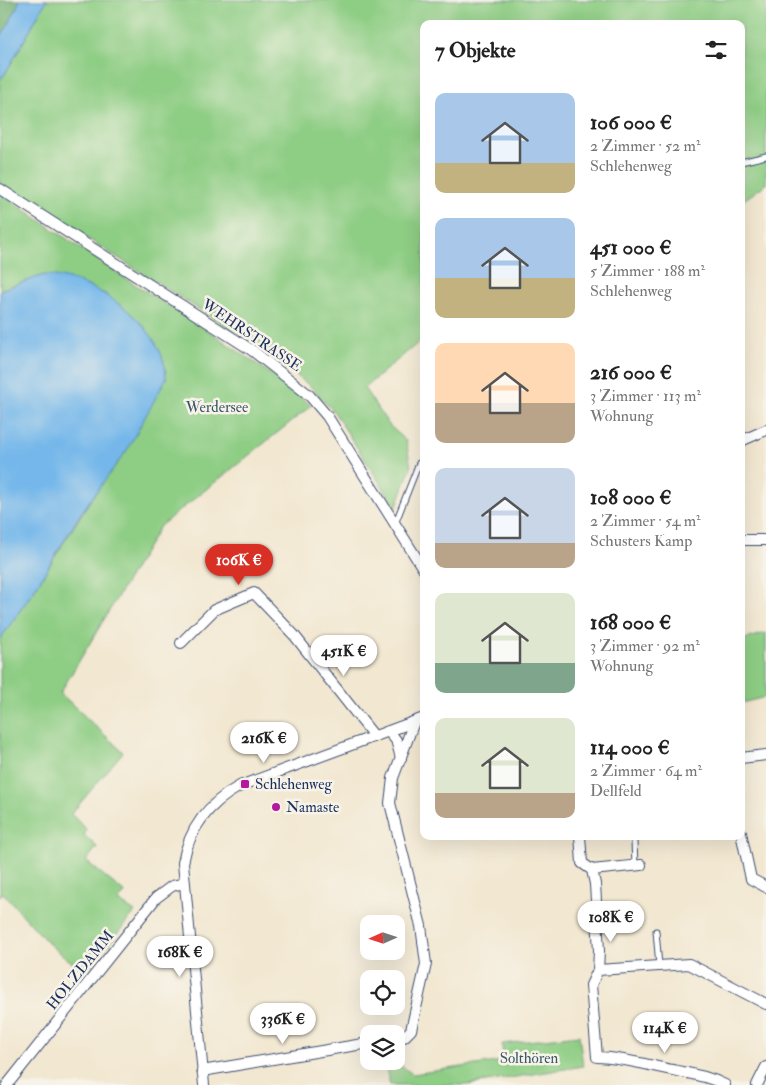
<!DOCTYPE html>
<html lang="de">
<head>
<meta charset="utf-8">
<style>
  :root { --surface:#fff; --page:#f6f6f6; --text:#222; --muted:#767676; --accent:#d93025 }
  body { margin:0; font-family:"IM FELL Double Pica",serif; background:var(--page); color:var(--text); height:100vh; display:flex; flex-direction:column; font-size:19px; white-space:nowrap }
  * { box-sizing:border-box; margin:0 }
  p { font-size:16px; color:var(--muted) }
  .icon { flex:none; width:28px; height:28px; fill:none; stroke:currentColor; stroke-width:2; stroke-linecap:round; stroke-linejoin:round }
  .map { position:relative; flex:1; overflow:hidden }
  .details { position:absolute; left:420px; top:20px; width:325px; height:820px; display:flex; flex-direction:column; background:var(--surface); border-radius:10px; box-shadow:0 5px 20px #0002 }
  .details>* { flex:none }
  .needle { width:32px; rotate:267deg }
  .fabs { position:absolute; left:360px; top:915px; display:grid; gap:10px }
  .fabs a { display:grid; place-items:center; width:45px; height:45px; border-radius:10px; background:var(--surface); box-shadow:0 5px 20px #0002; font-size:25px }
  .price { position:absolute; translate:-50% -42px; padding:0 11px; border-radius:18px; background:#fff; color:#222; font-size:16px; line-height:32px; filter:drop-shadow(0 1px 2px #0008) }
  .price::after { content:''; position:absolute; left:50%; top:30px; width:15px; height:11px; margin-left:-8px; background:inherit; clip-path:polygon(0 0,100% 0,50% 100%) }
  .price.active { background:var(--accent); color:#fff }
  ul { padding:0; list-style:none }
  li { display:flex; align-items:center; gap:15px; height:125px; padding:0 15px }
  li span { display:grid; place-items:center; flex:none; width:140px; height:100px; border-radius:10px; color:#555 }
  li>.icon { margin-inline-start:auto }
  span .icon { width:60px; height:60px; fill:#fffc; stroke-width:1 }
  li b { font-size:21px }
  h2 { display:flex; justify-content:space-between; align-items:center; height:60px; padding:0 15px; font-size:21px }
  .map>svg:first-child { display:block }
  .green { fill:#8ecd84; stroke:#547e71 }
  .forest { fill:#72b072; stroke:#467068 }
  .water { fill:#75b7ea; stroke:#4873a4 }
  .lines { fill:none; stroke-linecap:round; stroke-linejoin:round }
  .service-casing { stroke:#3b4b6f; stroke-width:7 }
  .minor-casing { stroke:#3b4b6f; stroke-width:12 }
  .service { stroke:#fff; stroke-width:5 }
  .minor { stroke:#fff; stroke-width:10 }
  .poi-dot { fill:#b5179e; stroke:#f7f3e8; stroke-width:2 }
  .labels { text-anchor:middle; stroke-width:5; stroke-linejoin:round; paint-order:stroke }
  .street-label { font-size:15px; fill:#1b2f5e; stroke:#f7f3e8 }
  .park-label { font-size:15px; fill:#385668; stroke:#f7f3e8 }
  .poi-label { font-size:15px; fill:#1b2f5e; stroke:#f7f3e8; text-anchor:start }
</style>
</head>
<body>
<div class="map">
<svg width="766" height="1085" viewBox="0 0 766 1085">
  <rect width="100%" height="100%" fill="#f7f3e8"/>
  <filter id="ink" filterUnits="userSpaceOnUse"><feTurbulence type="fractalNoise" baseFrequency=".02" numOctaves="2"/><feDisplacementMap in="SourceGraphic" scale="10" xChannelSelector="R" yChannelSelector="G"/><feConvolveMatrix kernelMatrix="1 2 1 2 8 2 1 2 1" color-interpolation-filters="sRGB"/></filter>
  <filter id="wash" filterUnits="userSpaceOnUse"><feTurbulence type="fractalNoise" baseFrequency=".0096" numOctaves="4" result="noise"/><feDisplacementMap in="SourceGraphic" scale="20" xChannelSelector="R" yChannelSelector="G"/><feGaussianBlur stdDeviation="1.12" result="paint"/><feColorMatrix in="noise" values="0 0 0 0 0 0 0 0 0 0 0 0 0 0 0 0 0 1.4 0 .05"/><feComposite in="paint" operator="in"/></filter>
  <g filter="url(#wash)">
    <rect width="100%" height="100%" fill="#f2e7d0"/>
    <path class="green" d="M47,0H766V184L741,202V24H424V338L364,388L389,425L406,441L411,467L396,508L334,412L311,387L268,353L0,183V80C6,76 39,12 47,0Z
      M0,193L117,273L216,336L287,385L311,406L160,526L60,693L123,752L71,814L87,830L84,835L97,847L86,861L125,893L118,901L135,912L85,973L49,944L3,893L0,896V639L33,592L166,379L163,360L144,326L104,293L0,290Z
      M766,633V697L741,703V640Z
      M579,1035L583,1066L467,1085H390L384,1061H396V1053L402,1067L413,1074L503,1061L502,1044Z"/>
    <path class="forest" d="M0,0H20L10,22L0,38Z"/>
    <path class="water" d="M20,0H47C39,12 6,76 0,80V38L10,22Z
      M44,275C93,276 167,326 166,379L127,450L81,513L33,592L0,639V290Z"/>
  </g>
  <g filter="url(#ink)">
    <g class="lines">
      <defs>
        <path id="service" d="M741,162L766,156
          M395,524L419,463L424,464
          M634,842L635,865
          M656,931L659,966"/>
        <path id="minor" d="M0,189L253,351L309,395L327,416L424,570
          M741,441L766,430
          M741,540H766
          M181,643L214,610L254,593L294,635L374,736
          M388,731L396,740L401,758
          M741,758L766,755
          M741,833L751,879L766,887
          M580,836L582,863L592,870L595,884L599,951L598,970L591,985L597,1057C624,1058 647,1065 673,1070C691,1074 708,1076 725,1085
          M592,870L641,865
          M598,970L689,964L766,1004
          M396,1039L404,1037L411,1030L426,964L421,926L390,803L393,778L414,722
          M202,1071L369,1043
          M7,1085L156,898L172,886L184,883
          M204,1085L183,863C189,828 209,803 240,786L424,718
          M757,1085L766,1067"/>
      </defs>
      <use href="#service" class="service-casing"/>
      <use href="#minor" class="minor-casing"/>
      <use href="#service" class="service"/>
      <use href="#minor" class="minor"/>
    </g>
  </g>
  <g class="poi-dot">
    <rect x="240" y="779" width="10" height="10" rx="2.5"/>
    <circle cx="276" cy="807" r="5"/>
  </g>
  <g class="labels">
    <g class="street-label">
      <text transform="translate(252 335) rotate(34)" y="5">WEHRSTRASSE</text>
      <text transform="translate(80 970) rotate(-51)" y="5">HOLZDAMM</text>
    </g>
    <g class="park-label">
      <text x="217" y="412">Werdersee</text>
      <text x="529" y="1063">Solthören</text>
    </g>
    <g class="poi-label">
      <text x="255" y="789">Schlehenweg</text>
      <text x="286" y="812">Namaste</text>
    </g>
  </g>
</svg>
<div class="fabs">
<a><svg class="needle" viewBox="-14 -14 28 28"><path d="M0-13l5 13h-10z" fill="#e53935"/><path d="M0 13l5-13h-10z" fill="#767676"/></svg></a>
<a><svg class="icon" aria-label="locate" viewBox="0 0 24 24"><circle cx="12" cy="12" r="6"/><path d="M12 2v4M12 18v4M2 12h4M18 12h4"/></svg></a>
<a><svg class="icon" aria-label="layers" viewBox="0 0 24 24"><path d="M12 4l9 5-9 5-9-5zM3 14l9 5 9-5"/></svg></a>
</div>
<b class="price active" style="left:239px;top:586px">106K €</b>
<b class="price" style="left:344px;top:677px">451K €</b>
<b class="price" style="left:264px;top:764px">216K €</b>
<b class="price" style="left:611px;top:943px">108K €</b>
<b class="price" style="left:180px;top:978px">168K €</b>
<b class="price" style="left:283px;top:1045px">336K €</b>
<b class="price" style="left:665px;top:1054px">114K €</b>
<section class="details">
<h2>7 Objekte<svg class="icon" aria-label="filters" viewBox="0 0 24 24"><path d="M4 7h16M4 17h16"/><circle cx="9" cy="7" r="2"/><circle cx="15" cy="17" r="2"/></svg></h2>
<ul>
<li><span style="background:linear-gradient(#a9c7e8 70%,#c2b280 0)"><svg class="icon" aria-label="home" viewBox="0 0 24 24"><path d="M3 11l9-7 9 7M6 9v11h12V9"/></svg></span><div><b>106 000 €</b><p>2 Zimmer · 52 m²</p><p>Schlehenweg</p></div></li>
<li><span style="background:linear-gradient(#a9c7e8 60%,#c2b280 0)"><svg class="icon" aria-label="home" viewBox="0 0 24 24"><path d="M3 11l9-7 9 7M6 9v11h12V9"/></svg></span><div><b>451 000 €</b><p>5 Zimmer · 188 m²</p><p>Schlehenweg</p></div></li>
<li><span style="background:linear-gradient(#ffd9b3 60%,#b9a48a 0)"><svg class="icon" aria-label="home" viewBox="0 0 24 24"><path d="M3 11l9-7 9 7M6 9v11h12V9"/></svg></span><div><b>216 000 €</b><p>3 Zimmer · 113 m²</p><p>Wohnung</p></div></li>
<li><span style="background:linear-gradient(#c9d6e8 75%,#b9a48a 0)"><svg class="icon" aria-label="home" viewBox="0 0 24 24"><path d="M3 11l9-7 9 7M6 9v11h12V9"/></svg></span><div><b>108 000 €</b><p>2 Zimmer · 54 m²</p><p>Schusters Kamp</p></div></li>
<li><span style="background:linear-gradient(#dfe7d0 70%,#7fa58c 0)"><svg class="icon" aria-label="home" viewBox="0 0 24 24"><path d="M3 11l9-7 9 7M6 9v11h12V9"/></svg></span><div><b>168 000 €</b><p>3 Zimmer · 92 m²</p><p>Wohnung</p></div></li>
<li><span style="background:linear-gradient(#dfe7d0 75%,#b9a48a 0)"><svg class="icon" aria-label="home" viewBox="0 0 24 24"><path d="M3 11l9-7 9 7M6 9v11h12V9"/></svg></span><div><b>114 000 €</b><p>2 Zimmer · 64 m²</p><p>Dellfeld</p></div></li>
</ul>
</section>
</div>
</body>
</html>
